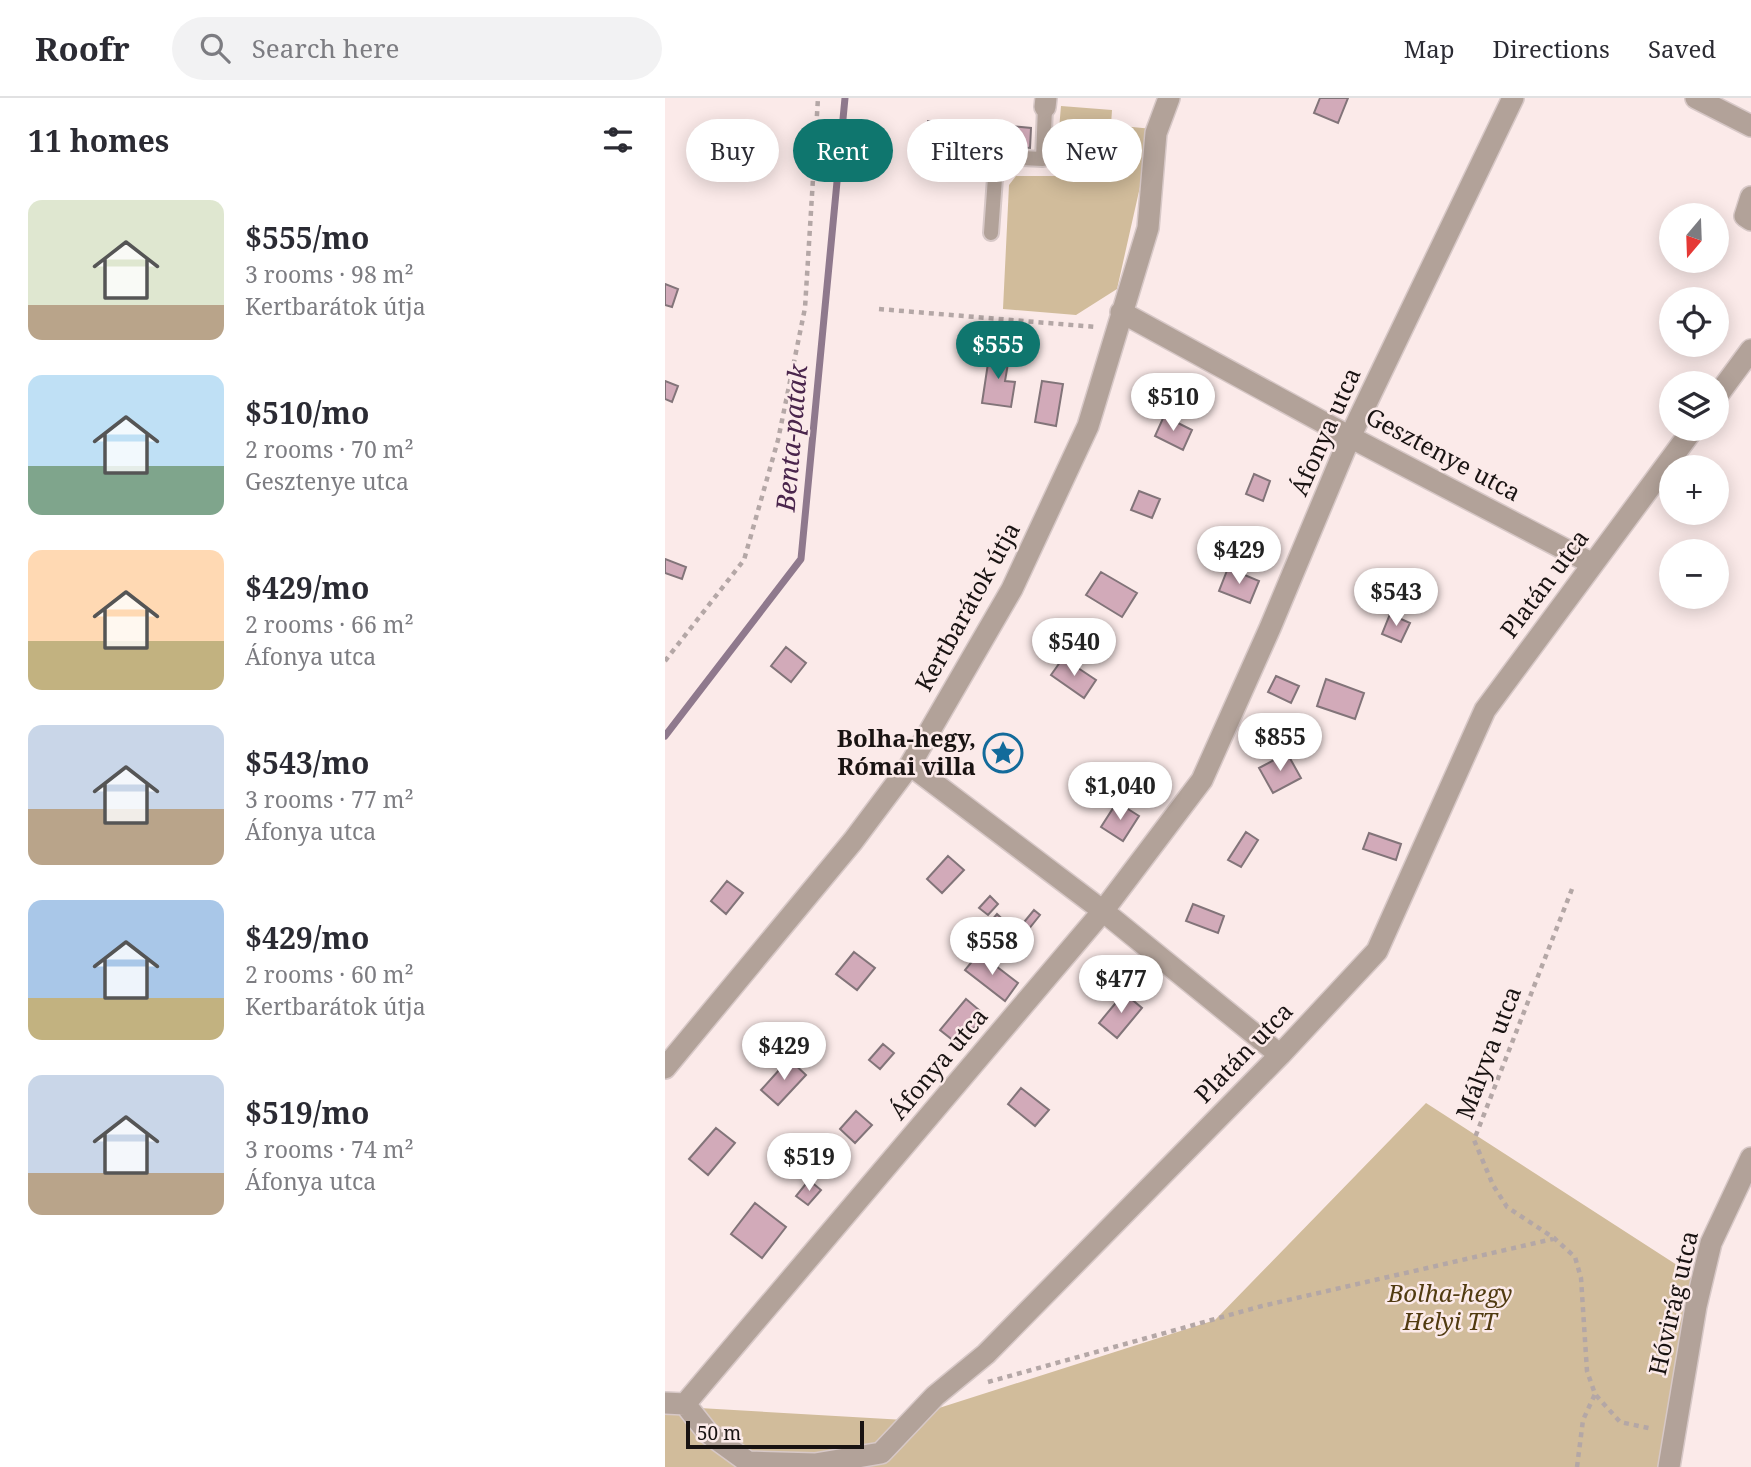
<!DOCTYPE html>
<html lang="en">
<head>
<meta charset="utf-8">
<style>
  :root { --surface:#fff; --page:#f2f2f3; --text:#2b2b33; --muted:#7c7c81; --line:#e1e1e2; --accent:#0f766e }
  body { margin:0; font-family:"Noto Serif",serif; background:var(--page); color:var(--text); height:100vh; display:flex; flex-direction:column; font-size:26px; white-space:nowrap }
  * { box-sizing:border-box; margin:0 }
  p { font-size:23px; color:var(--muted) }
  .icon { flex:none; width:38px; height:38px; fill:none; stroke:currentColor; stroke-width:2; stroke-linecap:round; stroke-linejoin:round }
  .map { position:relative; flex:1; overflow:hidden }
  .sheet { display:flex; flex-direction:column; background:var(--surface); width:665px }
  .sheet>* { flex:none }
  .hud { position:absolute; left:21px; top:21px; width:665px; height:63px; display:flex; gap:14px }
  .needle { width:46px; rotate:199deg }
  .controls { position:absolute; left:994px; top:105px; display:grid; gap:14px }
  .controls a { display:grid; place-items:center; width:70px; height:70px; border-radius:50%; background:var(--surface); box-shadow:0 4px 18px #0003; font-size:35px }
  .scale { position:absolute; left:21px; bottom:18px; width:178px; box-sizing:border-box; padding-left:7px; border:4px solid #191312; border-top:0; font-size:19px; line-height:24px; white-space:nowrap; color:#191312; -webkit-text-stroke:5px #fbeae9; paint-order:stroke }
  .price { position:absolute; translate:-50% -60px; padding:0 16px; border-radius:24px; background:#fff; color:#222; font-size:23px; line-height:46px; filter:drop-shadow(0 2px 4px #0008) }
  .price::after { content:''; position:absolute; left:50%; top:42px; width:21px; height:16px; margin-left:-10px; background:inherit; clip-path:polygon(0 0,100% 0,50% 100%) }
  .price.current { background:var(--accent); color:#fff }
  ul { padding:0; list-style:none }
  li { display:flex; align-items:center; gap:21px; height:175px; padding:0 28px }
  li span { display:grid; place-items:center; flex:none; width:196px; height:140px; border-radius:14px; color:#555 }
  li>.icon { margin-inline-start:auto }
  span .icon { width:84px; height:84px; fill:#fffc; stroke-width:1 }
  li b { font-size:30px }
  h2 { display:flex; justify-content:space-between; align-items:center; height:84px; padding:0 28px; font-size:30px }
  .chip { padding:0 24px; border-radius:32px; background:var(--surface); box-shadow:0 4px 18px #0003; font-size:24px; line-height:63px }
  .chip.current { background:var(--accent); color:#fff }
  header { display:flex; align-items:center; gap:42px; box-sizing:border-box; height:98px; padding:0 35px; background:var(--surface); border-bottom:2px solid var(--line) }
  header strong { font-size:33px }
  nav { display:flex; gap:38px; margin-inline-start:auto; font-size:24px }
  .search { width:490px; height:63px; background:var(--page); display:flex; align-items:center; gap:18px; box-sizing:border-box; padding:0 24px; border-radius:38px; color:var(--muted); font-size:26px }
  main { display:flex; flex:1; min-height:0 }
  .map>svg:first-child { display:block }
  .green { fill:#d1bc9b }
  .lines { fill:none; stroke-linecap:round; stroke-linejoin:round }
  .stream { stroke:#8f798d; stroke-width:7 }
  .building { fill:#d2aab9; stroke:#827479; stroke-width:2 }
  .service-casing { stroke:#d7c8c7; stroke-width:18 }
  .minor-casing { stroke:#d7c8c7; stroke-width:24 }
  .path { stroke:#b4a7a6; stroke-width:4.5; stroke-dasharray:5 5; stroke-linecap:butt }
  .service { stroke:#b2a299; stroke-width:14 }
  .minor { stroke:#b2a299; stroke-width:21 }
  .labels { text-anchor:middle; stroke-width:5; stroke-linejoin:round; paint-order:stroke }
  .street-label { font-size:24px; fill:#191312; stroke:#fbeae9 }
  .poi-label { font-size:24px; font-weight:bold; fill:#191312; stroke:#fbeae9; text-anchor:end }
  .park-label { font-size:24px; font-style:italic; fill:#513b11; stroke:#fbeae9 }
  .water-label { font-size:26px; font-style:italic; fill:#4a254c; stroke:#fbeae9 }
</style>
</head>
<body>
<header>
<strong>Roofr</strong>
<div class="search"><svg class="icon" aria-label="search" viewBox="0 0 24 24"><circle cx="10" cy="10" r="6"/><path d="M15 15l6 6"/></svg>Search here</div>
<nav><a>Map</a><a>Directions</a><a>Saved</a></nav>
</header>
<main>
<section class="sheet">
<h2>11 homes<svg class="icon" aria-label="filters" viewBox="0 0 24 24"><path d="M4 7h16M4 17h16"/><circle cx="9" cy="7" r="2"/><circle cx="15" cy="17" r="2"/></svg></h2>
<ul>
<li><span style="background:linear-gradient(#dfe7d0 75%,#b9a48a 0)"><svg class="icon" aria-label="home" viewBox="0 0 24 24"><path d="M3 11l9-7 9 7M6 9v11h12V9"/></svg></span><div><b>$555/mo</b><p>3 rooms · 98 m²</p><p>Kertbarátok útja</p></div></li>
<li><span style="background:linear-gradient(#bfe0f5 65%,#7fa58c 0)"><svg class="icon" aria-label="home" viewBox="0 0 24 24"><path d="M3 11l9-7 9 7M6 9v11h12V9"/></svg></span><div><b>$510/mo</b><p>2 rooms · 70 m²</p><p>Gesztenye utca</p></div></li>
<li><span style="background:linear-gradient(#ffd9b3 65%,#c2b280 0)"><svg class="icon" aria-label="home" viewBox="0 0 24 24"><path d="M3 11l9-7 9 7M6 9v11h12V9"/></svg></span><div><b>$429/mo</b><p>2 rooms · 66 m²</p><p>Áfonya utca</p></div></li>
<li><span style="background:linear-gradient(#c9d6e8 60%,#b9a48a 0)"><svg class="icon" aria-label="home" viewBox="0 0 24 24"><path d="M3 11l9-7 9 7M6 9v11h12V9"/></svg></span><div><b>$543/mo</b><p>3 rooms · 77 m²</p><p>Áfonya utca</p></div></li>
<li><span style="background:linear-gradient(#a9c7e8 70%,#c2b280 0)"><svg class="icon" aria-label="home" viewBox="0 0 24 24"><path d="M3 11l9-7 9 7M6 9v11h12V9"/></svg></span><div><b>$429/mo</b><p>2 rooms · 60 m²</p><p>Kertbarátok útja</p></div></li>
<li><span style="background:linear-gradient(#c9d6e8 70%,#b9a48a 0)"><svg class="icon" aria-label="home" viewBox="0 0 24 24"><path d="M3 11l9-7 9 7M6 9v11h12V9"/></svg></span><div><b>$519/mo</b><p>3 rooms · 74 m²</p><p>Áfonya utca</p></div></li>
</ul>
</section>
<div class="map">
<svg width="1086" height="1369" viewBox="0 0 1086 1369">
  <rect width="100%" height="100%" fill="#fbeae9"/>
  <path class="green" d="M396,8L447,12L446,27L488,31L452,191L411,217L338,211L344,87L351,78H390Z
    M761,1005L1029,1178L997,1369H0V1308L257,1323L274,1310L550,1222Z"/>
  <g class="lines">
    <path class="stream" d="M0,638L136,461L180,0"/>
  </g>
  <path class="building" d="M655,0H683L673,25L649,15Z
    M263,23L296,26L295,44L261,42Z
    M325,26L366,30L365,50L324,46Z
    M47,47L71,49L67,80L44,78Z
    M0,186L13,191L7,209L0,207Z
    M325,252L345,254L340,283L350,284L346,309L317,305Z
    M0,283L13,288L7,304L0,301Z
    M377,283L398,286L391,328L370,324Z
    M499,318L527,332L518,352L490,338Z
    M589,376L605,383L598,403L581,396Z
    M474,393L495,401L487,420L466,412Z
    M0,461L21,469L17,481L0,475Z
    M563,470L594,483L585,505L554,493Z
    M436,474L472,495L457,519L421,497Z
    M725,516L745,525L736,544L717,536Z
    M121,549L141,565L126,584L106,568Z
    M398,560L431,582L419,600L386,577Z
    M611,578L634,588L626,605L603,594Z
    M661,581L699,595L690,621L652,608Z
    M622,655L636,680L608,695L594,670Z
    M452,704L474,718L458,743L436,729Z
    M581,734L593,742L576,769L563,762Z
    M704,735L736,746L731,762L698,751Z
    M283,758L299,772L277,795L262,781Z
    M62,783L78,795L61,816L46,803Z
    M325,798L333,806L323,817L314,810Z
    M528,806L559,818L553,835L521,823Z
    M369,812L375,817L348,851L341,846Z
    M332,816L348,831L337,843L321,829Z
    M189,854L210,870L192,892L171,876Z
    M314,855L353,885L340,903L300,872Z
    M459,895L477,910L452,940L434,925Z
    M301,901L320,917L294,947L275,932Z
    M147,935L158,944L144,959L134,951Z
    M218,946L229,955L215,971L204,962Z
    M124,961L141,977L113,1007L96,992Z
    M356,990L384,1012L370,1028L343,1006Z
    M191,1013L207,1027L190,1045L175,1031Z
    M51,1030L70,1045L43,1077L24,1061Z
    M144,1082L156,1092L143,1107L131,1098Z
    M90,1105L121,1129L97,1160L66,1136Z"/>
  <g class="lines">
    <defs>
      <path id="service" d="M326,135L331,66L335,59L378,61L380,9"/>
      <path id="minor" d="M1031,0L1086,28
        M380,9L381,0
        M1086,99L1080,118L1086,122
        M456,214L685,339L928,466
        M1052,298L1086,252
        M245,667L438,813L615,957
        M0,970L188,743L245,667L347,491L423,328L483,130L491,35L504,0
        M0,1305L20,1306L43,1335L83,1364L150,1366L216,1355L270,1298L321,1256L615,957L712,853L820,612L1028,331
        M20,1306L438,813L537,682L605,530L685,339L848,0
        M1004,1369L1031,1208L1046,1145L1086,1060"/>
    </defs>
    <use href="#service" class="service-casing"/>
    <use href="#minor" class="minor-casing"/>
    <path class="path" d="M214,211L431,229
      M0,563L79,462L113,342L140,210L153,0
      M907,791L809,1042L828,1087L842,1109L889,1140L910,1159L916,1180L922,1273L930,1296L955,1324L988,1331
      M323,1284L597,1208L888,1141
      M912,1369L918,1322L930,1296"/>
    <use href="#service" class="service"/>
    <use href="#minor" class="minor"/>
  </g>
  <defs>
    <symbol id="sight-ring" viewBox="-11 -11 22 22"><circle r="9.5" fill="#fbeae9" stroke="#136b9b" stroke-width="1.5"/><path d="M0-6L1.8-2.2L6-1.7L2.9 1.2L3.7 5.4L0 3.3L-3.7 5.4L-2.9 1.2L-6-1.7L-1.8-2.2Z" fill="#136b9b"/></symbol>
  </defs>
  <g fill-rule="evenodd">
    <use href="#sight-ring" x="316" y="633" width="44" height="44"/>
  </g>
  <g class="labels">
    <g class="street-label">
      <text transform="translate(661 334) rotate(-66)" y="8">Áfonya utca</text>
      <text transform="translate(778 357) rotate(28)" y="8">Gesztenye utca</text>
      <text transform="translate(880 486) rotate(-53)" y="8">Platán utca</text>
      <text transform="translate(303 509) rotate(-61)" y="8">Kertbarátok útja</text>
      <text transform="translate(579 955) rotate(-46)" y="8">Platán utca</text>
      <text transform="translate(824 955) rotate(-69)" y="8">Mályva utca</text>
      <text transform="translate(274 966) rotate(-50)" y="8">Áfonya utca</text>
      <text transform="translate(1009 1205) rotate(-77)" y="8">Hóvirág utca</text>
    </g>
    <g class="poi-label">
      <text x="311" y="649">Bolha-hegy,<tspan x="311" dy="28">Római villa</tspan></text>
    </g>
    <g class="park-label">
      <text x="785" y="1204">Bolha-hegy<tspan x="785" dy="28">Helyi TT</tspan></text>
    </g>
    <g class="water-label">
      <text transform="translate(127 340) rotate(-85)" y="9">Benta-patak</text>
    </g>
  </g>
</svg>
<div class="controls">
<a><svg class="needle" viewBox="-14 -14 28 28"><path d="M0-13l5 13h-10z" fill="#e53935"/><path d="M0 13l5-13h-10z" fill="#7c7c81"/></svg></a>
<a><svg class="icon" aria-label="locate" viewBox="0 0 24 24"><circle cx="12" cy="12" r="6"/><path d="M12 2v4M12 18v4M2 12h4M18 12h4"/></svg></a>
<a><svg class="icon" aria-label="layers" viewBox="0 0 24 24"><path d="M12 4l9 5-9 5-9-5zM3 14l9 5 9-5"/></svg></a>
<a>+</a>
<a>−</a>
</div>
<div class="scale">50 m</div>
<b class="price current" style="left:333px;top:283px">$555</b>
<b class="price" style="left:508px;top:335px">$510</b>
<b class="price" style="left:574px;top:488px">$429</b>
<b class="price" style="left:731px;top:530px">$543</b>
<b class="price" style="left:409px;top:580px">$540</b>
<b class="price" style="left:615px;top:675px">$855</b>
<b class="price" style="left:455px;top:724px">$1,040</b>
<b class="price" style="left:327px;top:879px">$558</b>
<b class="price" style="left:456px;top:917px">$477</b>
<b class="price" style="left:119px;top:984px">$429</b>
<b class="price" style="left:144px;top:1095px">$519</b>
<div class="hud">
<a class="chip">Buy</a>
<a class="chip current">Rent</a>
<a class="chip">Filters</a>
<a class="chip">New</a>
</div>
</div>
</main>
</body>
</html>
